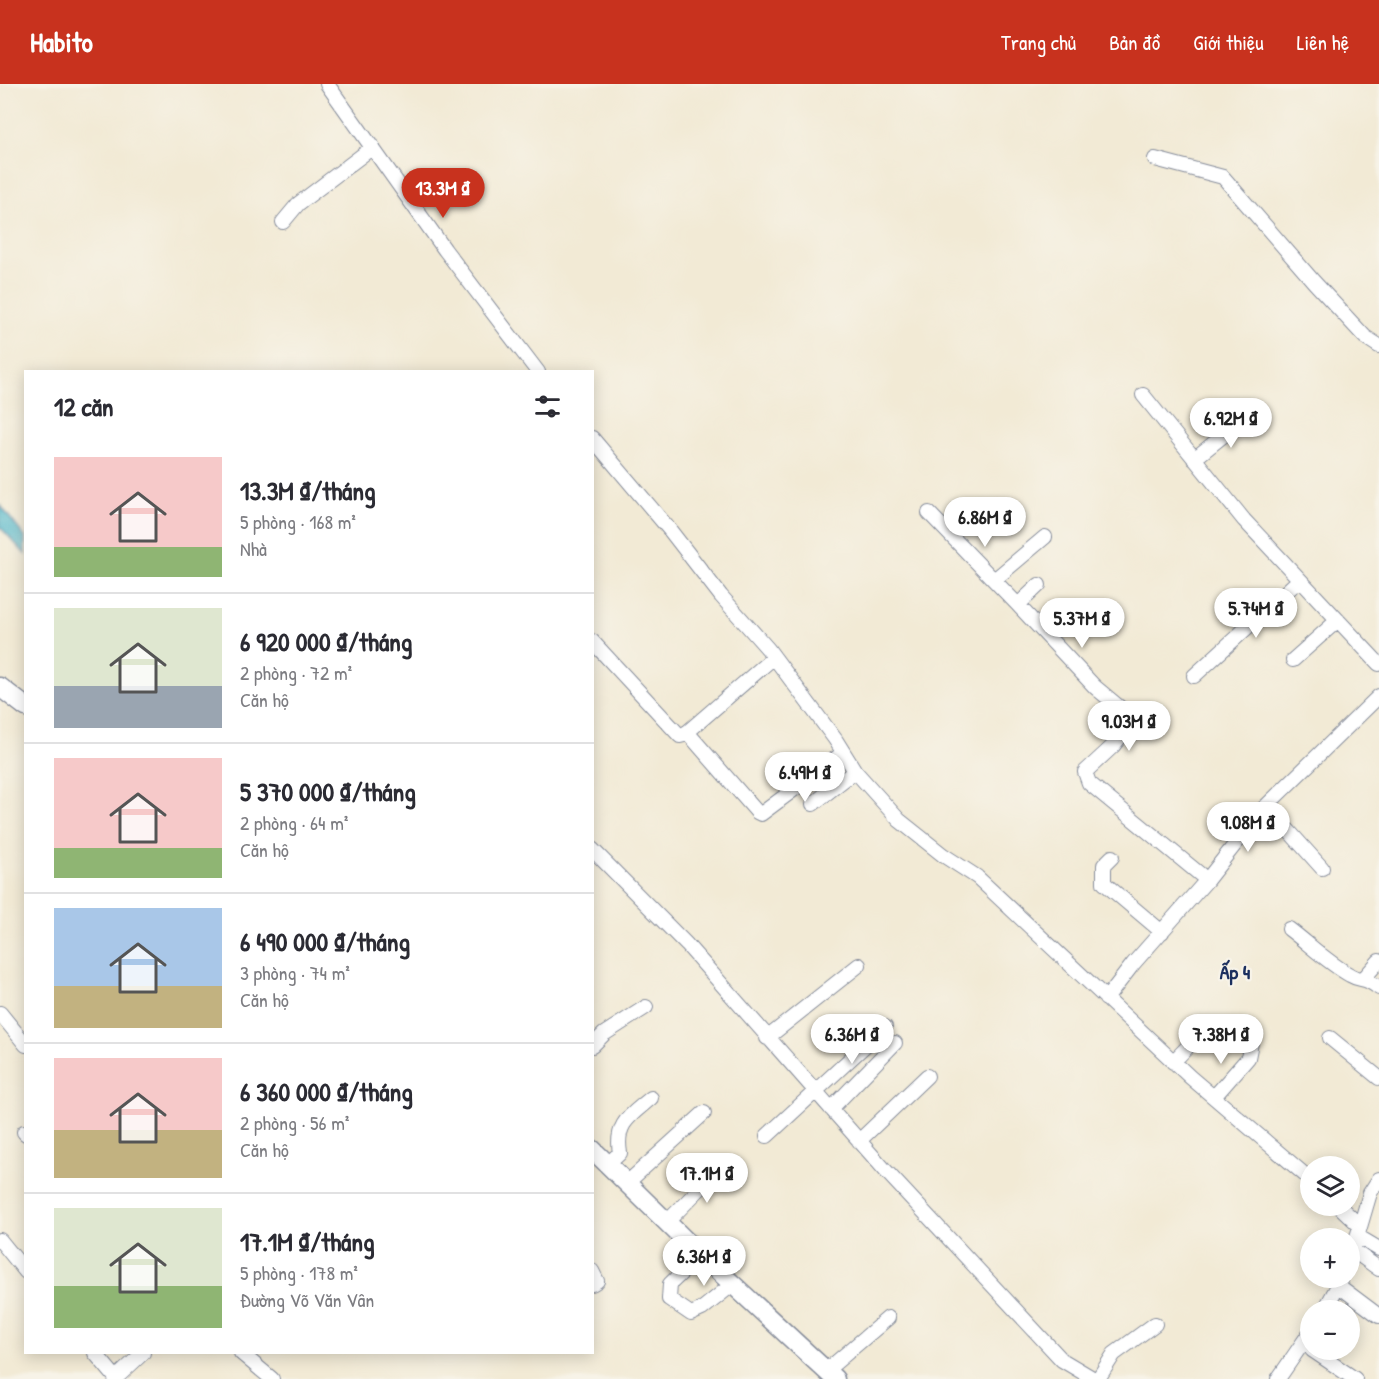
<!DOCTYPE html>
<html lang="vi">
<head>
<meta charset="utf-8">
<style>
  :root { --surface:#fff; --page:#f2f2f3; --text:#2b2b33; --muted:#7c7c81; --line:#e1e1e2; --accent:#c8321e }
  body { margin:0; font-family:"Patrick Hand",sans-serif; background:var(--page); color:var(--text); height:100vh; display:flex; flex-direction:column; font-size:22px; white-space:nowrap }
  * { box-sizing:border-box; margin:0 }
  p { font-size:20px; color:var(--muted) }
  .icon { flex:none; width:33px; height:33px; fill:none; stroke:currentColor; stroke-width:2; stroke-linecap:round; stroke-linejoin:round }
  .map { position:relative; flex:1; overflow:hidden }
  .drawer { position:absolute; left:24px; top:286px; width:570px; height:984px; display:flex; flex-direction:column; background:var(--surface); border-radius:0px; box-shadow:0 3px 15px #0003 }
  .drawer>* { flex:none }
  .buttons { position:absolute; left:1300px; top:1072px; display:grid; gap:12px }
  .buttons a { display:grid; place-items:center; width:60px; height:60px; border-radius:50%; background:var(--surface); box-shadow:0 3px 15px #0003; font-size:30px }
  .price { position:absolute; translate:-50% -51px; padding:0 14px; border-radius:21px; background:#fff; color:#222; font-size:20px; line-height:39px; filter:drop-shadow(0 2px 3px #0008) }
  .price::after { content:''; position:absolute; left:50%; top:36px; width:18px; height:14px; margin-left:-9px; background:inherit; clip-path:polygon(0 0,100% 0,50% 100%) }
  .price.on { background:var(--accent); color:#fff }
  ul { padding:0; list-style:none }
  li { display:flex; align-items:center; gap:18px; height:150px; padding:0 30px }
  li+li { border-top:2px solid var(--line) }
  li span { display:grid; place-items:center; flex:none; width:168px; height:120px; border-radius:0px; color:#555 }
  li>.icon { margin-inline-start:auto }
  span .icon { width:72px; height:72px; fill:#fffc; stroke-width:1 }
  li b { font-size:26px }
  h2 { display:flex; justify-content:space-between; align-items:center; height:72px; padding:0 30px; font-size:26px }
  header { display:flex; align-items:center; gap:36px; box-sizing:border-box; height:84px; padding:0 30px; background:var(--accent); color:#fff }
  header strong { font-size:28px }
  nav { display:flex; gap:33px; margin-inline-start:auto; font-size:21px }
  .map>svg:first-child { display:block }
  .water { fill:#4bb5c9; stroke:#337294; stroke-width:1.5 }
  .lines { fill:none; stroke-linecap:round; stroke-linejoin:round }
  .minor-casing { stroke:#868c9a; stroke-width:16 }
  .tertiary-casing { stroke:#868c9a; stroke-width:21 }
  .minor { stroke:#fff; stroke-width:14 }
  .tertiary { stroke:#fff; stroke-width:18 }
  .labels { text-anchor:middle; stroke-width:4.5; stroke-linejoin:round; paint-order:stroke }
  .neighbourhood-label { font-size:20px; font-weight:bold; fill:#1b2f5e; stroke:#f7f3e8 }
</style>
</head>
<body>
<header>
<strong>Habito</strong>
<nav><a>Trang chủ</a><a>Bản đồ</a><a>Giới thiệu</a><a>Liên hệ</a></nav>
</header>
<div class="map">
<svg width="1379" height="1295" viewBox="0 0 1379 1295">
  <rect width="100%" height="100%" fill="#f7f3e8"/>
  <filter id="ink" filterUnits="userSpaceOnUse"><feTurbulence type="fractalNoise" baseFrequency=".0167" numOctaves="2"/><feDisplacementMap in="SourceGraphic" scale="12" xChannelSelector="R" yChannelSelector="G"/><feConvolveMatrix kernelMatrix="1 2 1 2 8 2 1 2 1" color-interpolation-filters="sRGB"/></filter>
  <filter id="wash" filterUnits="userSpaceOnUse"><feTurbulence type="fractalNoise" baseFrequency=".008" numOctaves="4" result="noise"/><feDisplacementMap in="SourceGraphic" scale="24" xChannelSelector="R" yChannelSelector="G"/><feGaussianBlur stdDeviation="1.35" result="paint"/><feColorMatrix in="noise" values="0 0 0 0 0 0 0 0 0 0 0 0 0 0 0 0 0 1.4 0 .05"/><feComposite in="paint" operator="in"/></filter>
  <g filter="url(#wash)">
    <rect width="100%" height="100%" fill="#f2ead5"/>
    <path class="water" d="M0,421L25,453V470L0,443Z"/>
  </g>
  <g filter="url(#ink)">
    <g class="lines">
      <defs>
        <path id="minor" d="M327,0L445,166L538,288
          M1155,75L1223,93L1314,198L1365,253L1379,262
          M283,138L298,120L373,63
          M1143,311L1244,436L1379,580
          M592,354L669,445L721,512L768,565L835,655L855,687L899,736L943,771L977,793L1190,993L1311,1096
          M1194,375L1249,331
          M929,429L1018,521
          M994,496L1045,453
          M1039,501L1018,521L1095,603L1125,628L1127,644L1113,662L1085,688L1089,699L1207,796
          M592,557L680,652L684,651L774,573
          M1293,576L1338,536
          M1194,592L1299,496
          M687,648L757,728L761,730L843,669
          M813,720L855,687
          M1262,726L1288,746L1322,784
          M592,765L687,861L885,1086L1062,1276L1094,1295
          M1112,773L1104,781V799L1162,848
          M1289,845C1309,860 1328,879 1350,891C1362,898 1364,892 1379,904
          M1365,893L1379,877
          M1106,915L1133,880L1207,796L1262,726L1379,612
          M0,929L26,961
          M767,954L859,881
          M1330,954L1379,994
          M592,962L604,950L646,923
          M1173,978L1207,943
          M1214,1013L1248,974L1251,959
          M831,1025L895,959
          M24,1048L26,1050
          M767,1052L885,943
          M859,1057L927,992
          M608,1080L620,1069C615,1039 630,1032 651,1014
          M627,1099L704,1029
          M1339,1122L1360,1142
          M667,1138L724,1080
          M1357,1152L1379,1165
          M0,1156L26,1188
          M1354,1167L1379,1185
          M701,1170L670,1200L669,1215L691,1230L702,1225L733,1200
          M1350,1177L1370,1109L1379,1095
          M592,1187L597,1197L592,1200
          M1339,1202L1379,1232
          M1324,1227L1341,1196
          M1312,1266L1355,1295
          M95,1269L116,1294
          M241,1269L272,1295
          M827,1286L888,1234
          M115,1295L143,1269
          M1098,1295L1114,1270L1155,1240
          M1278,1295L1311,1247"/>
        <path id="tertiary" d="M0,603L26,623
          M592,1065L686,1157L835,1295"/>
      </defs>
      <use href="#minor" class="minor-casing"/>
      <use href="#tertiary" class="tertiary-casing"/>
      <use href="#minor" class="minor"/>
      <use href="#tertiary" class="tertiary"/>
    </g>
  </g>
  <g class="labels">
    <g class="neighbourhood-label">
      <text x="1235" y="895">Ấp 4</text>
    </g>
  </g>
</svg>
<div class="buttons">
<a><svg class="icon" aria-label="layers" viewBox="0 0 24 24"><path d="M12 4l9 5-9 5-9-5zM3 14l9 5 9-5"/></svg></a>
<a>+</a>
<a>−</a>
</div>
<b class="price on" style="left:443px;top:135px">13.3M ₫</b>
<b class="price" style="left:1231px;top:365px">6.92M ₫</b>
<b class="price" style="left:985px;top:464px">6.86M ₫</b>
<b class="price" style="left:1256px;top:555px">5.74M ₫</b>
<b class="price" style="left:1082px;top:565px">5.37M ₫</b>
<b class="price" style="left:1129px;top:668px">9.03M ₫</b>
<b class="price" style="left:805px;top:719px">6.49M ₫</b>
<b class="price" style="left:1248px;top:769px">9.08M ₫</b>
<b class="price" style="left:852px;top:981px">6.36M ₫</b>
<b class="price" style="left:1221px;top:981px">7.38M ₫</b>
<b class="price" style="left:707px;top:1120px">17.1M ₫</b>
<b class="price" style="left:704px;top:1203px">6.36M ₫</b>
<section class="drawer">
<h2>12 căn<svg class="icon" aria-label="filters" viewBox="0 0 24 24"><path d="M4 7h16M4 17h16"/><circle cx="9" cy="7" r="2"/><circle cx="15" cy="17" r="2"/></svg></h2>
<ul>
<li><span style="background:linear-gradient(#f6c9c9 75%,#8fb573 0)"><svg class="icon" aria-label="home" viewBox="0 0 24 24"><path d="M3 11l9-7 9 7M6 9v11h12V9"/></svg></span><div><b>13.3M ₫/tháng</b><p>5 phòng · 168 m²</p><p>Nhà</p></div></li>
<li><span style="background:linear-gradient(#dfe7d0 65%,#9aa5b1 0)"><svg class="icon" aria-label="home" viewBox="0 0 24 24"><path d="M3 11l9-7 9 7M6 9v11h12V9"/></svg></span><div><b>6 920 000 ₫/tháng</b><p>2 phòng · 72 m²</p><p>Căn hộ</p></div></li>
<li><span style="background:linear-gradient(#f6c9c9 75%,#8fb573 0)"><svg class="icon" aria-label="home" viewBox="0 0 24 24"><path d="M3 11l9-7 9 7M6 9v11h12V9"/></svg></span><div><b>5 370 000 ₫/tháng</b><p>2 phòng · 64 m²</p><p>Căn hộ</p></div></li>
<li><span style="background:linear-gradient(#a9c7e8 65%,#c2b280 0)"><svg class="icon" aria-label="home" viewBox="0 0 24 24"><path d="M3 11l9-7 9 7M6 9v11h12V9"/></svg></span><div><b>6 490 000 ₫/tháng</b><p>3 phòng · 74 m²</p><p>Căn hộ</p></div></li>
<li><span style="background:linear-gradient(#f6c9c9 60%,#c2b280 0)"><svg class="icon" aria-label="home" viewBox="0 0 24 24"><path d="M3 11l9-7 9 7M6 9v11h12V9"/></svg></span><div><b>6 360 000 ₫/tháng</b><p>2 phòng · 56 m²</p><p>Căn hộ</p></div></li>
<li><span style="background:linear-gradient(#dfe7d0 65%,#8fb573 0)"><svg class="icon" aria-label="home" viewBox="0 0 24 24"><path d="M3 11l9-7 9 7M6 9v11h12V9"/></svg></span><div><b>17.1M ₫/tháng</b><p>5 phòng · 178 m²</p><p>Đường Võ Văn Vân</p></div></li>
</ul>
</section>
</div>
</body>
</html>
